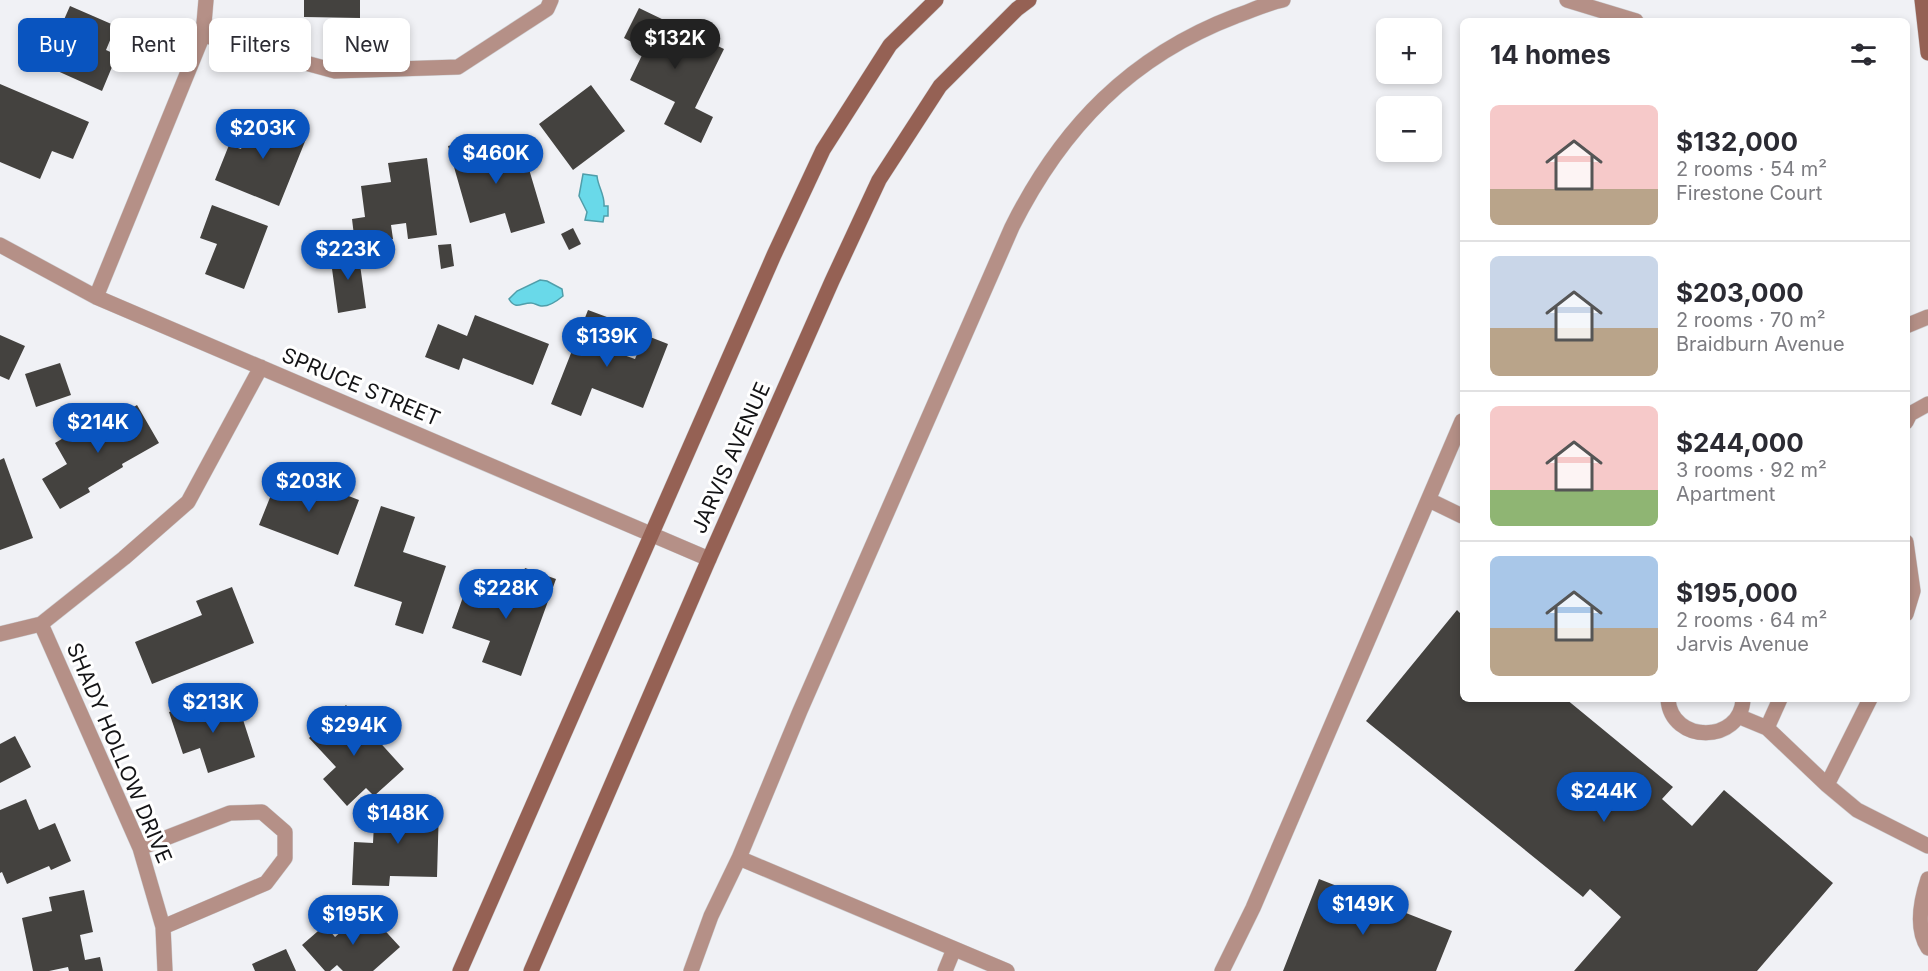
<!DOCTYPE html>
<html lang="en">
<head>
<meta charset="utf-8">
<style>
  :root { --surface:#fff; --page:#f2f2f3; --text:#2b2b33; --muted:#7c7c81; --line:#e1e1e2; --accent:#0954bf }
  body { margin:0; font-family:Inter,sans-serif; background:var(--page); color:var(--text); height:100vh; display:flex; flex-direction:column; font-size:22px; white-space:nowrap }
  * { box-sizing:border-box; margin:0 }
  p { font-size:20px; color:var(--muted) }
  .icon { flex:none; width:33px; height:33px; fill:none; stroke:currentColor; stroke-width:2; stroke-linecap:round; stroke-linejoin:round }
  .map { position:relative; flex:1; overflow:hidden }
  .drawer { position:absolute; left:1460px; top:18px; width:450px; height:684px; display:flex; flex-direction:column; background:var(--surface); border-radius:9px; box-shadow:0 3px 9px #0003 }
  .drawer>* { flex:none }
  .guide { position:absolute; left:18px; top:18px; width:570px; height:54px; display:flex; gap:12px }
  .tools { position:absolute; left:1376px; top:18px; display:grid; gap:12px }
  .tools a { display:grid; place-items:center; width:66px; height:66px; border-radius:9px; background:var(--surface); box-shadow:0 3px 9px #0003; font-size:30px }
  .price { position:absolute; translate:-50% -51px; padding:0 14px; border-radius:21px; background:var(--accent); color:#fff; font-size:20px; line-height:39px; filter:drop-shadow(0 2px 3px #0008) }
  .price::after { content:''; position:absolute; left:50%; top:36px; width:18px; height:14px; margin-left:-9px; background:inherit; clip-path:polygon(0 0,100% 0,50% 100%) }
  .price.current { background:#222; color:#fff }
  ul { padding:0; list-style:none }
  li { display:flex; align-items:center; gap:18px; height:150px; padding:0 30px }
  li+li { border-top:2px solid var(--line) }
  li span { display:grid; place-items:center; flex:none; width:168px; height:120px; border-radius:9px; color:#555 }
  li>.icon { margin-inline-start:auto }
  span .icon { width:72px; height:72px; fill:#fffc; stroke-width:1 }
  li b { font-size:26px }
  h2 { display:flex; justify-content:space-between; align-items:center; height:72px; padding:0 30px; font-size:26px }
  .chip { padding:0 21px; border-radius:9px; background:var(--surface); box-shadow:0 3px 9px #0003; font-size:21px; line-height:54px }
  .chip.current { background:var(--accent); color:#fff }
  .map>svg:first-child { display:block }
  .water { fill:#69d9e9; stroke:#509eaa; stroke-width:1.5 }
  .building { fill:#44423f }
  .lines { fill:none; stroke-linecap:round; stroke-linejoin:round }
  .lane-casing { stroke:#cdced1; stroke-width:16 }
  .street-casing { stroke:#cdced1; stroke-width:16 }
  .secondary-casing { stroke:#cdced1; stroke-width:16 }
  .lane { stroke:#b59087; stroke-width:15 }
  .street { stroke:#b59087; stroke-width:15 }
  .secondary { stroke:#956154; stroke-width:15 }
  .labels { text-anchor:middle; stroke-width:6; stroke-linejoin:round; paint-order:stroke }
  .street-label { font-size:21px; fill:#141416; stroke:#fff }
</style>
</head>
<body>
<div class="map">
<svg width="1928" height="971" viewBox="0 0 1928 971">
  <rect width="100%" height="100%" fill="#f0f1f5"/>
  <path class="water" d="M583,174L597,176C598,187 605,195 604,206H608V216H604L603,222L585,220L587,212L579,196Z
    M540,280L547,281L562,289L563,296C557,301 549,307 541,306C537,305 534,303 531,303C521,303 515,310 509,299L517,291Z"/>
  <path class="building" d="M304,0H360V18L304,17Z
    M70,6L116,26L106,50L117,55L102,91L44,65Z
    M639,8L724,49L695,108L713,117L701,143L664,124L675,102L630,80L645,49L624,38Z
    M0,84L89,122L73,159L52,151L40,179L0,162Z
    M591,85L625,131L573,170L539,124Z
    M255,113L308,134L279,206L215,180L229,145L241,149Z
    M485,136L491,158L523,149L545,223L511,233L505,213L470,223L448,146Z
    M427,158L437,235L408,239L406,223L391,225L393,239L355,244L352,219L365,217L361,186L391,182L388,163Z
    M212,205L268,226L244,289L205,274L217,244L200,238Z
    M573,228L581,244L569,250L561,234Z
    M451,244L454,266L441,269L438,245Z
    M358,250L366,308L338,313L330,254Z
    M588,310L615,320L604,348L635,359L645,335L668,344L643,408L592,388L581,416L551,404Z
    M475,315L549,344L533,385L463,358L459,370L425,357L438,324L467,336Z
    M0,335L25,346L9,380L0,376Z
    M60,363L71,395L36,407L25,374Z
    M137,405L159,443L122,464L123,467L88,488L90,492L60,509L42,479L67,464L55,443L92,421L97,429Z
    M4,458L33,538L0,550V460Z
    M281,470L359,500L338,555L259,525Z
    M381,506L415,517L403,552L446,566L423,634L395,625L402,602L354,586Z
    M525,568L556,579L521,676L482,662L490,641L452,628L468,583L514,599Z
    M232,587L254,643L152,684L135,642L202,615L196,601Z
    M1457,610L1462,615V699H1566L1673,787L1662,799L1692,826L1724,790L1833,883L1757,971H1574L1621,917L1590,889L1583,897L1366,721Z
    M203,701L206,711L237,701L255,757L208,773L200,748L183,754L169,712Z
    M346,705L404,769L374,796L366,788L347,806L323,779L336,767L309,738Z
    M15,736L31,767L0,783V744Z
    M26,799L39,830L55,823L71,861L51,870L49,866L7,884L2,872L0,873V810Z
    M375,804L439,806L437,877L390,876L389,886L352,885L354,842L373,843Z
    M1319,879L1452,931L1436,971H1283Z
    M84,890L93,932L80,935L85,960L100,957L103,971H69L68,967L49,971H33L22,918L52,911L49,897Z
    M366,910L400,947L373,971H343L337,965L330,971H325L302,945L325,925L335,937Z
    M286,949L296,971H255L252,964Z"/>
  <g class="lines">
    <defs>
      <path id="lane" d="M1567,0L1636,21
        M1906,326L1928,317
        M1906,422L1910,414L1928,404
        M1429,500L1462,516
        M1906,542L1913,591L1906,614
        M1668,699C1671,744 1741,744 1743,699
        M1780,699L1767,728L1827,785L1857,810L1928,846
        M1738,716L1767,728
        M1827,785L1870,699
        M739,858L800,711L1012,227C1062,127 1131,56 1236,16C1251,11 1267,3 1283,0
        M1928,879C1921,900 1915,928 1928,948
        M691,971L711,916L739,858L1007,971
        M945,971L954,949
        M1222,971L1253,908L1462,421"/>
      <path id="street" d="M203,35L335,71L458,67L547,9L551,0
        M0,245L96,297L709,559
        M96,297L203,35L206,0
        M41,624L140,848L163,927L165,971
        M0,634L41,624L124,558L188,502L261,367
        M140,848L230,813L262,812L285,832V858L266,883L163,927"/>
      <path id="secondary" d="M1922,0L1928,53
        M460,971L774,255L823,150L890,45L936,0
        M531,971L709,559L832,281L879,180L940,86L1017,9L1029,0"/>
    </defs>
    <use href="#lane" class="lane-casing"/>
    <use href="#street" class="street-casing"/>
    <use href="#secondary" class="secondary-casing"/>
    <use href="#lane" class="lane"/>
    <use href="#street" class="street"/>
    <use href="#secondary" class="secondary"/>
  </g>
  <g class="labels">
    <g class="street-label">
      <text transform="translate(361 387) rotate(23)" y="7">SPRUCE STREET</text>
      <text transform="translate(731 458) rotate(-66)" y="7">JARVIS AVENUE</text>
      <text transform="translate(119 753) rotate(67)" y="7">SHADY HOLLOW DRIVE</text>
    </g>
  </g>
</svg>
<div class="tools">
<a>+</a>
<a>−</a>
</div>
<b class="price current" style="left:675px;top:70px">$132K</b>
<b class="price" style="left:263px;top:160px">$203K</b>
<b class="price" style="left:496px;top:185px">$460K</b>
<b class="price" style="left:348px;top:281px">$223K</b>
<b class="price" style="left:607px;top:368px">$139K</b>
<b class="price" style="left:98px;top:454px">$214K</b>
<b class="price" style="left:309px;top:513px">$203K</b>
<b class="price" style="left:506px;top:620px">$228K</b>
<b class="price" style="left:213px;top:734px">$213K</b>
<b class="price" style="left:354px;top:757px">$294K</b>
<b class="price" style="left:1604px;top:823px">$244K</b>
<b class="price" style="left:398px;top:845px">$148K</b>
<b class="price" style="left:1363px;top:936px">$149K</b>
<b class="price" style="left:353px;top:946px">$195K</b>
<div class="guide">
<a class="chip current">Buy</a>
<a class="chip">Rent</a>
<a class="chip">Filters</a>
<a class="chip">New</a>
</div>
<section class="drawer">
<h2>14 homes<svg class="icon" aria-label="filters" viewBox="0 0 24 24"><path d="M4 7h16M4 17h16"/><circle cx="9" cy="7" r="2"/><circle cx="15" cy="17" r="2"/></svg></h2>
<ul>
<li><span style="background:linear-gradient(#f6c9c9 70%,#b9a48a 0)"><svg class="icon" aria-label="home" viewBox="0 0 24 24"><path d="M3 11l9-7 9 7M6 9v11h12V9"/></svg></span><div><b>$132,000</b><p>2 rooms · 54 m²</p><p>Firestone Court</p></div></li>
<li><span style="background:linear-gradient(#c9d6e8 60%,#b9a48a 0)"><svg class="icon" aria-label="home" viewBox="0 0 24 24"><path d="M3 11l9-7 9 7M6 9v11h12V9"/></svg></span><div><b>$203,000</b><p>2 rooms · 70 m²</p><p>Braidburn Avenue</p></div></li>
<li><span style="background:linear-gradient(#f6c9c9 70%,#8fb573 0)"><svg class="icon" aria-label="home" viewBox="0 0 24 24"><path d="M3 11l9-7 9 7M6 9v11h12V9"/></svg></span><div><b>$244,000</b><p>3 rooms · 92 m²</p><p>Apartment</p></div></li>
<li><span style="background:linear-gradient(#a9c7e8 60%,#b9a48a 0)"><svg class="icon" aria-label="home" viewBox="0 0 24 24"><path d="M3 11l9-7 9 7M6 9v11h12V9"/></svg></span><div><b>$195,000</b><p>2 rooms · 64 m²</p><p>Jarvis Avenue</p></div></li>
</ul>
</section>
</div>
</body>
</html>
